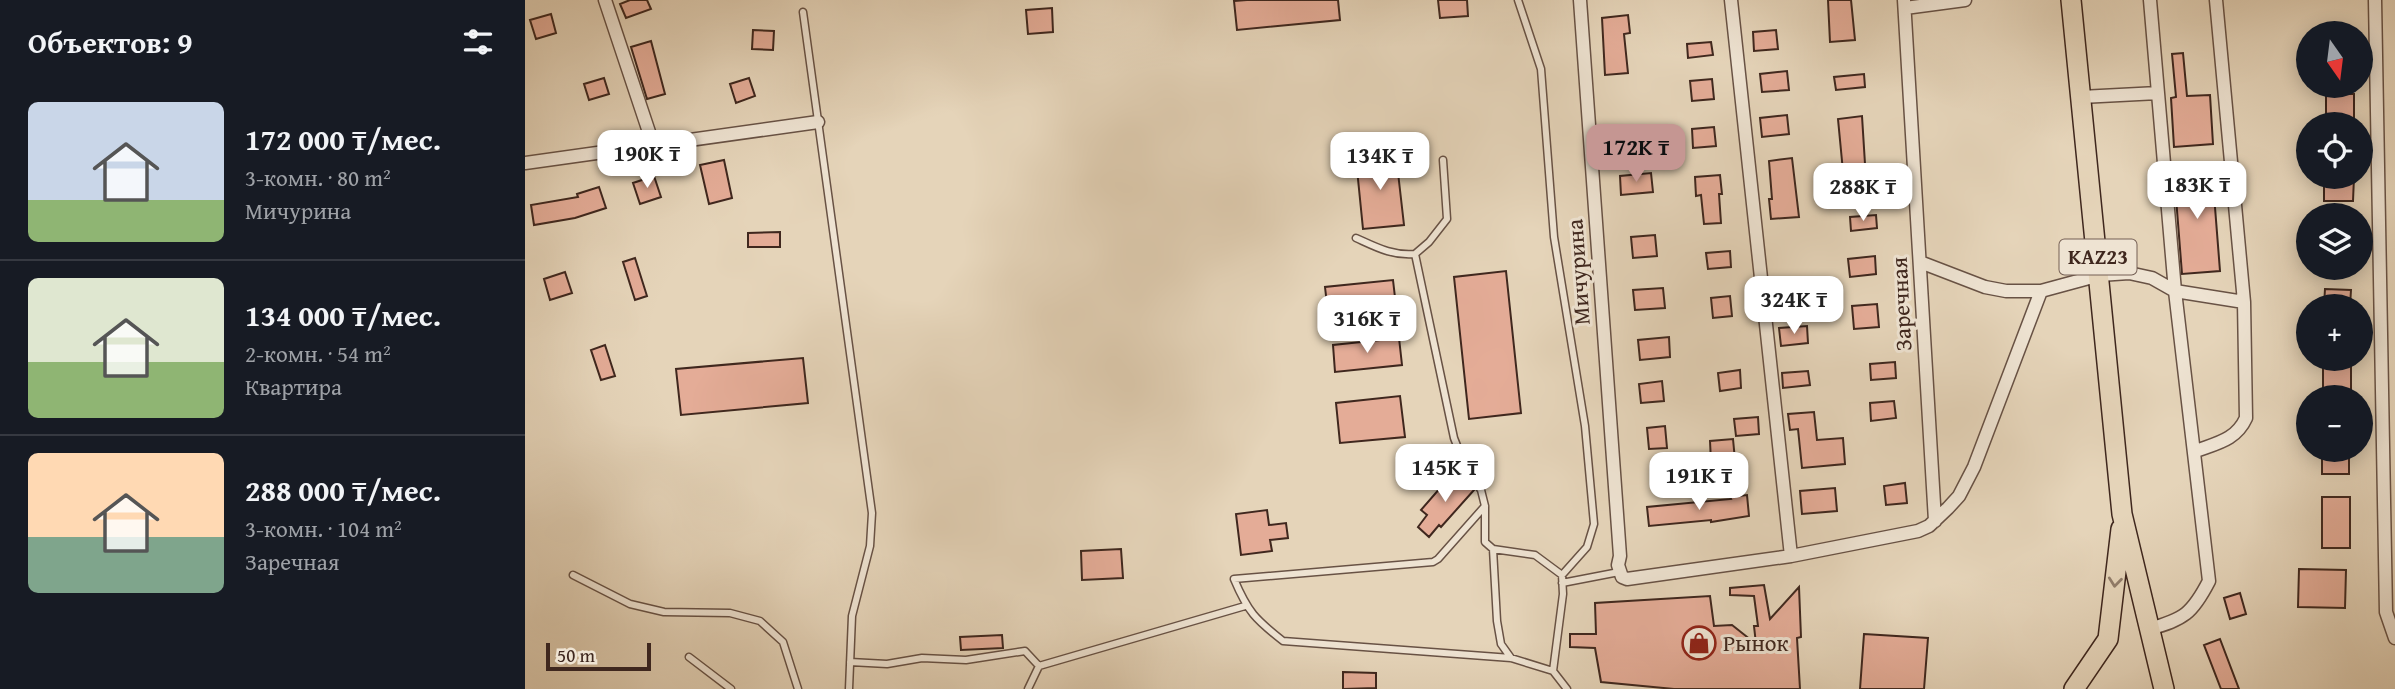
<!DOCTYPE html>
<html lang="ru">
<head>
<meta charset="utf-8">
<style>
  :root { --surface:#171b24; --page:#242831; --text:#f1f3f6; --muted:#9ea1a6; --line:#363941; --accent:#c59692 }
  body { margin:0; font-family:"Gentium Book Plus",serif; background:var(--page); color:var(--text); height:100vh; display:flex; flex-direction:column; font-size:26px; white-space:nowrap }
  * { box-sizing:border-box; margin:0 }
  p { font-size:23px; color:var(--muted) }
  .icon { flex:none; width:38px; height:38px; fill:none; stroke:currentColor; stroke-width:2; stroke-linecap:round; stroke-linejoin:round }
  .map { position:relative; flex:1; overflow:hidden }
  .drawer { display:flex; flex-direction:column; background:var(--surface); width:525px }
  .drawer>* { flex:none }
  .needle { width:46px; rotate:166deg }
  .buttons { position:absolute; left:1771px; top:21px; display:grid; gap:14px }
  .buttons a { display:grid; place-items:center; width:77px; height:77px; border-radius:50%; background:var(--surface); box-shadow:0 4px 18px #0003; font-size:35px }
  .scale { position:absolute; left:21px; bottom:18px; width:105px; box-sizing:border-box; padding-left:7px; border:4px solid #3f271e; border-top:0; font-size:19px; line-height:24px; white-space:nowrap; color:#3f271e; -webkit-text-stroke:5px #eee3d2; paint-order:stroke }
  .price { position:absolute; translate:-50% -60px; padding:0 16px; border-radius:14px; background:#fff; color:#222; font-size:23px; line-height:46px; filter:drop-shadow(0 2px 4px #0008) }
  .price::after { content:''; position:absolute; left:50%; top:42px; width:21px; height:16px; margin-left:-10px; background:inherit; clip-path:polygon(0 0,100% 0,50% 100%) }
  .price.on { background:var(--accent); color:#111 }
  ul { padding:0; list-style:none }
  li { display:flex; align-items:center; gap:21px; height:175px; padding:0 28px }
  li+li { border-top:2px solid var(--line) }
  li span { display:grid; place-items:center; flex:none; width:196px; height:140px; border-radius:10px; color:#555 }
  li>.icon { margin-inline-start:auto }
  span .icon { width:84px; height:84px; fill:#fffc; stroke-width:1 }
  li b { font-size:30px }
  h2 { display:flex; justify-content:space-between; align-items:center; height:84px; padding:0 28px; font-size:30px }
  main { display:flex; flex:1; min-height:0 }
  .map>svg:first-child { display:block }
  .building { fill:#e4ac97; stroke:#3f271e; stroke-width:2 }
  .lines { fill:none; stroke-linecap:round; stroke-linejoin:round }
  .service-casing { stroke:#685245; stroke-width:9 }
  .minor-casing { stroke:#685245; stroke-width:15 }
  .trunk-casing { stroke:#3f271e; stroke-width:22 }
  .service { stroke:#eee3d2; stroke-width:6 }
  .minor { stroke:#eee3d2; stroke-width:12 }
  .trunk { stroke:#e5d4b9; stroke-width:19 }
  .oneway { stroke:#927e6c }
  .labels { text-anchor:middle; stroke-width:6; stroke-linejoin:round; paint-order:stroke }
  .shield { fill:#eee3d2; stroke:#745f54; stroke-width:2 }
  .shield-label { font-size:21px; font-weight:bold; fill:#3f271e }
  .street-label { font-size:23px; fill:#3f271e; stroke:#eee3d2 }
  .poi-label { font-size:23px; fill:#3f271e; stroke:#eee3d2; text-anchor:start }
</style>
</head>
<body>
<main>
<section class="drawer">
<h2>Объектов: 9<svg class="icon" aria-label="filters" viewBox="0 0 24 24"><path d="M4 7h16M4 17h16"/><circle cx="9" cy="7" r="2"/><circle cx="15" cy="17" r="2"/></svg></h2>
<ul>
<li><span style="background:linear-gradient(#c9d6e8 70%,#8fb573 0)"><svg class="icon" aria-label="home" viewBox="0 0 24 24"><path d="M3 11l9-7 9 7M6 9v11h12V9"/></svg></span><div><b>172 000 ₸/мес.</b><p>3-комн. · 80 m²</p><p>Мичурина</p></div></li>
<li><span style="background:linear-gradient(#dfe7d0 60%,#8fb573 0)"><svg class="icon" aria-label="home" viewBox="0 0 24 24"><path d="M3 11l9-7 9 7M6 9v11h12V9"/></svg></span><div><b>134 000 ₸/мес.</b><p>2-комн. · 54 m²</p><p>Квартира</p></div></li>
<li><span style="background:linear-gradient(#ffd9b3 60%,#7fa58c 0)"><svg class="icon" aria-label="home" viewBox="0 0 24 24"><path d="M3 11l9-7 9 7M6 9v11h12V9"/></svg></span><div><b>288 000 ₸/мес.</b><p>3-комн. · 104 m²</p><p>Заречная</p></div></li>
</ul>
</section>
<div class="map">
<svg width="1870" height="689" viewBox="0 0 1870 689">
  <rect width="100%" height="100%" fill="#e5d4b9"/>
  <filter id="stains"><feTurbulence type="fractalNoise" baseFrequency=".00286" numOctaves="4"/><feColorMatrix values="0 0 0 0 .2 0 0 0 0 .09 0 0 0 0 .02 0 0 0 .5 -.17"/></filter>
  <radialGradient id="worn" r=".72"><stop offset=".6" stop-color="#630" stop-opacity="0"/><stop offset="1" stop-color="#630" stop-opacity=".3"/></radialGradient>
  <path class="building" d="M105,0H122L126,9L101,18L95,4Z
    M722,0H813L815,20L712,30L709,1Z
    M913,0H942L943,16L915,18Z
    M1303,0H1326L1330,40L1305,42Z
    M527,8L528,32L503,34L501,10Z
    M26,14L31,33L11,39L5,20Z
    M1103,15L1105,33L1099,34L1103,73L1080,75L1077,18Z
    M228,30L249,31L248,50L227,49Z
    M1251,30L1253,49L1229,51L1228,32Z
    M126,41L140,94L122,99L106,47Z
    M1186,42L1188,55L1163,58L1162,44Z
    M1658,53L1662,96L1685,95L1688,144L1649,147L1646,98L1651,97L1647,54Z
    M1262,71L1264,90L1237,92L1235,74Z
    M1339,74L1340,87L1311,90L1309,77Z
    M79,78L84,94L64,100L59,84Z
    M224,78L230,96L211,103L205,84Z
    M1187,79L1189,99L1167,101L1165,81Z
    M1801,94H1829V124H1801Z
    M1262,115L1264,134L1237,137L1235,118Z
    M1337,116L1341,180L1319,182L1313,119Z
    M1189,127L1191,146L1168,148L1167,129Z
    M1118,133L1119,147L1096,150L1095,135Z
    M871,155L879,225L838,229L831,159Z
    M1267,158L1274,217L1246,219L1244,199H1247L1244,161Z
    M199,160L207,198L184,204L175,165Z
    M1687,169L1695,271L1657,274L1649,172Z
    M1126,173L1128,192L1096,195L1095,176Z
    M1195,175L1197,194H1194L1196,223L1179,224L1176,195L1171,196L1170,177Z
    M129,176L136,197L115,204L108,183Z
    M1799,177H1829L1828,201H1799Z
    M74,187L81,208L50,218L9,225L6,205L53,197L52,194Z
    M1351,215L1352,228L1326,231L1325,217Z
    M255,232V247H223V233Z
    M1130,235L1132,256L1108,258L1106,237Z
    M1205,251L1206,267L1183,269L1181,253Z
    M1350,256L1351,274L1325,277L1323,259Z
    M110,258L122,296L110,300L98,262Z
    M981,271L996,413L944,419L929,277Z
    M40,272L47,293L25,300L19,279Z
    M868,280L871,306L803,313L800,287Z
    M1138,288L1140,308L1110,310L1108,290Z
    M1800,289L1826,290L1825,306H1799Z
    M1205,296L1207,316L1188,318L1186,298Z
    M1352,304L1354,327L1329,329L1327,306Z
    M1282,326L1283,343L1256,346L1254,328Z
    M1144,337L1145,357L1115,360L1113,340Z
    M874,338L877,365L810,372L808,345Z
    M80,345L90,376L76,380L66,350Z
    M278,358L283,403L156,415L151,369Z
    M1370,362L1371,378L1346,380L1345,364Z
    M1826,365V397H1798V366Z
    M1215,370L1216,388L1195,391L1193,373Z
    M1283,371L1285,385L1258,388L1257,373Z
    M1137,381L1139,401L1116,403L1114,384Z
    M875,396L880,437L815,443L811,403Z
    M1369,401L1371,418L1346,421L1345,403Z
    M1289,412L1292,440L1318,438L1320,464L1277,468L1273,429L1265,430L1263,414Z
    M1233,417L1234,434L1211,436L1209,419Z
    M1140,426L1142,448L1124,449L1122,428Z
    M1208,439L1210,460L1186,462L1185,441Z
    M1797,450H1824V474H1797Z
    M929,472L949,490L916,527L914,525L904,537L893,527L902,515L896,510Z
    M1380,483L1382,503L1361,505L1359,486Z
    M1310,488L1312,511L1277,514L1275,491Z
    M1222,495L1224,516L1186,522V520L1124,526L1122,507L1206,499L1205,497Z
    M1797,497H1825V548H1797Z
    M742,510L744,525L761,523L763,538L745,540L747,551L716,555L711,514Z
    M596,549L598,578L557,580L556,551Z
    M1774,569L1821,570L1820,608L1773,607Z
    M1239,585L1245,619L1274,587L1276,637L1272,638L1275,689H1149L1076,682L1070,648L1045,647V634H1071L1070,603L1185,596L1189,626L1207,625L1231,644L1229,626H1233L1229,596L1205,595V588Z
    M1715,593L1721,614L1705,619L1699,598Z
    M1339,634L1403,638L1399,689H1335Z
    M477,635L478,648L436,650L435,637Z
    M1695,639L1714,689H1696L1679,645Z
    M818,672L851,673V688L818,689Z"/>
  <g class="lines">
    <defs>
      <path id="service" d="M993,0L1016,69L1029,237L1060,426L1069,524L1062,547L1037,575
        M278,12L347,513L345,546L327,616L324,689
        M918,160L922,219L904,242L890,254L929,438L942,471L956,490L960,506V542L968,549L1010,555L1037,575L1038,594L1028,671
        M831,238C851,247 867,256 890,254
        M960,506L913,559L908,562L709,579C723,612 730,619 758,641L986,658L1028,671L1042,689
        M968,549L972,621L976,644L986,658
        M48,575L105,604L139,612L205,613L235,621L258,642L273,689
        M1037,583L1094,572
        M164,657L206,689
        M325,662L362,664L397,658L441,660L500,651L514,666
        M503,689L514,666L720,606"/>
      <path id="minor" d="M80,0L128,144
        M1055,0L1095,556L1093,565L1097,577L1102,579L1266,556L1393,531L1404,526L1423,508L1434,496L1449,467L1516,291L1575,275L1604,273L1627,278L1650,291L1719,302
        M1206,0L1266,556
        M1379,0L1410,521
        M1850,0L1861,612L1870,638
        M1380,8L1440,0
        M1556,97L1633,93
        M0,163L293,122
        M1395,262L1460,287L1481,291H1516
        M1671,451C1692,443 1711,440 1721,418L1719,302L1691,0
        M1624,629C1659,619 1667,614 1684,581L1650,291L1625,0"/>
      <path id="trunk" d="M1546,0L1597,514L1639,689
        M1549,689L1583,639L1596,529"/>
    </defs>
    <use href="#service" class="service-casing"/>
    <use href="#minor" class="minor-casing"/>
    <use href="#trunk" class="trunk-casing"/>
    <use href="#service" class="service"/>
    <use href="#minor" class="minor"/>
    <use href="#trunk" class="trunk"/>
  </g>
  <defs><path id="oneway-chevron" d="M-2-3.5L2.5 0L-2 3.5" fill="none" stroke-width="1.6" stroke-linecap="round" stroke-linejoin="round" transform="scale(1.75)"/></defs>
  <use class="oneway" href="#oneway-chevron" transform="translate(1590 582) rotate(96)"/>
  <defs>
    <symbol id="shop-ring" viewBox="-11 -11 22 22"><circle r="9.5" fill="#eee3d2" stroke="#8f2418" stroke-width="1.5"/><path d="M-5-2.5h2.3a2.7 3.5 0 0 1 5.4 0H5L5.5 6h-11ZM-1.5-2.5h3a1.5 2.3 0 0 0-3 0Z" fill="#8f2418"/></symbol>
  </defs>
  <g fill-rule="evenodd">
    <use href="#shop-ring" x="1155" y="624" width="38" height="38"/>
  </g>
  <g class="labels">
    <rect class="shield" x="1534.5" y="239.5" width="77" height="35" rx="5"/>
    <g class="shield-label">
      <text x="1573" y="264">KAZ23</text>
    </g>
    <g class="street-label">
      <text transform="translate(1053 272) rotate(-94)" y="8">Мичурина</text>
      <text transform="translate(1376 304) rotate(-93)" y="8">Заречная</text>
    </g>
    <g class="poi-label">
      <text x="1198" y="651">Рынок</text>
    </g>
  </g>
  <rect width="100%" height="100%" filter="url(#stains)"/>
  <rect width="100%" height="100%" fill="url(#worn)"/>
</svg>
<div class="buttons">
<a><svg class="needle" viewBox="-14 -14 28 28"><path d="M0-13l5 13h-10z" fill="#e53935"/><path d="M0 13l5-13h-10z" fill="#9ea1a6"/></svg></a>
<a><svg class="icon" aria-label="locate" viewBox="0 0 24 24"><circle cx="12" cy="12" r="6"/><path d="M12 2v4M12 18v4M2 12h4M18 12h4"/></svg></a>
<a><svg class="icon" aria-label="layers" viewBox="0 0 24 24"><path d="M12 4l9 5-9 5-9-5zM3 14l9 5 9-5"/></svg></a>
<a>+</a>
<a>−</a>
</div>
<div class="scale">50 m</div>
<b class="price on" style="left:1111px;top:184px">172K ₸</b>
<b class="price" style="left:122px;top:190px">190K ₸</b>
<b class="price" style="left:855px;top:192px">134K ₸</b>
<b class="price" style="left:1672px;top:221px">183K ₸</b>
<b class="price" style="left:1338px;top:223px">288K ₸</b>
<b class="price" style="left:1269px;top:336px">324K ₸</b>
<b class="price" style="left:842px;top:355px">316K ₸</b>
<b class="price" style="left:920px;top:504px">145K ₸</b>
<b class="price" style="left:1174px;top:512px">191K ₸</b>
</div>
</main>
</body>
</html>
